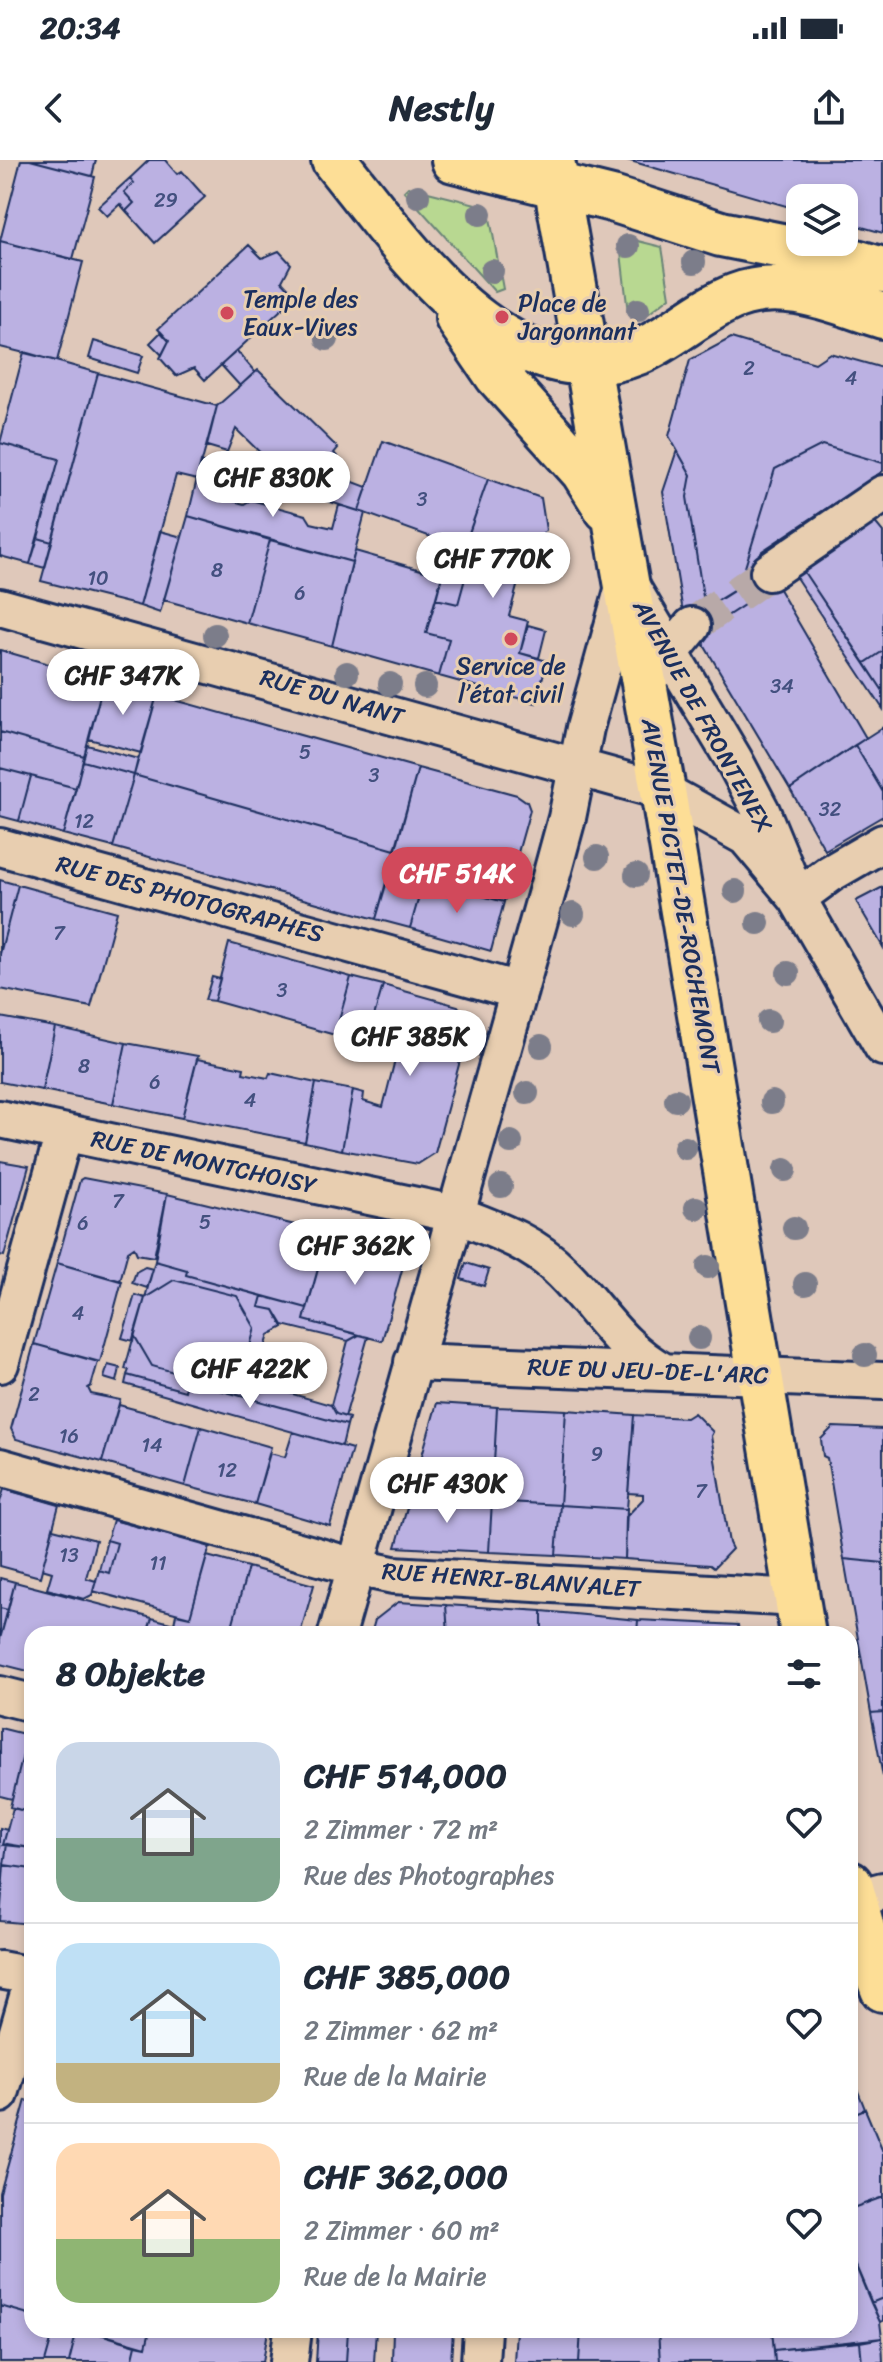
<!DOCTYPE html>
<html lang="de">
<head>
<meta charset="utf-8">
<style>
  :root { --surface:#fff; --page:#f6f6f7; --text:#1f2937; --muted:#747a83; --line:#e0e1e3; --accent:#d1495b }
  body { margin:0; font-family:Sriracha,sans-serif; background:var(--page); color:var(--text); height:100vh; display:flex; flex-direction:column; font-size:30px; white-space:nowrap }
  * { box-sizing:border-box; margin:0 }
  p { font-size:26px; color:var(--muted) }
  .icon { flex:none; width:44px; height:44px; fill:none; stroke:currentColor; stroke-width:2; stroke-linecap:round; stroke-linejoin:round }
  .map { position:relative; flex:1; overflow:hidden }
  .sheet { position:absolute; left:24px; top:1466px; width:834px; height:712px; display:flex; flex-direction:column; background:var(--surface); border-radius:24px; box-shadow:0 4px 12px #0003 }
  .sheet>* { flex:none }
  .controls { position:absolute; left:786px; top:24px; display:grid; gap:16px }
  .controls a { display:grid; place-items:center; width:72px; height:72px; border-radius:16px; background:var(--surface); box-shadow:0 4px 12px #0003; font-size:40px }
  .price { position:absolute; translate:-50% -68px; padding:0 18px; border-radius:28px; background:#fff; color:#222; font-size:26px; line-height:52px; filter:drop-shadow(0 2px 4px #0008) }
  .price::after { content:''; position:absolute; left:50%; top:48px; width:24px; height:18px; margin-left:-12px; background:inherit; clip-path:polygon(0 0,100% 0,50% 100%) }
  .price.selected { background:var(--accent); color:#fff }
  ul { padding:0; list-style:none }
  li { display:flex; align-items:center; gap:24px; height:200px; padding:0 32px }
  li+li { border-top:2px solid var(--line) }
  li span { display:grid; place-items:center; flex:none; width:224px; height:160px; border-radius:24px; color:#555 }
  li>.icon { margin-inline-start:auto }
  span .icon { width:96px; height:96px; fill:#fffc; stroke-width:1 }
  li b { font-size:34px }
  h2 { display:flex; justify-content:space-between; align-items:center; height:96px; padding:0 32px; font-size:34px }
  .status { display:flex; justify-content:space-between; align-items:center; height:56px; padding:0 40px; background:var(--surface); direction:ltr }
  .status svg { height:22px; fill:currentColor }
  header { display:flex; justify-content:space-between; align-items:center; height:104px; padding:0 32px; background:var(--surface); font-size:36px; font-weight:700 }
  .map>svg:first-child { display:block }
  .green { fill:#b8d891; stroke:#6a8478; stroke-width:2 }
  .building { fill:#bbb1e2; stroke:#1b2f5e; stroke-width:2 }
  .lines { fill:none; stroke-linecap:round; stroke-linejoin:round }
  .minor-tunnel { stroke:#b8a9a8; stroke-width:36; stroke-dasharray:36 18; stroke-linecap:butt }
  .minor-casing { stroke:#1b2f5e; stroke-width:42 }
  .major-casing { stroke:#1b2f5e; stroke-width:50 }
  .minor { stroke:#e8ceb0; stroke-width:36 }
  .major { stroke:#fdde96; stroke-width:44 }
  .tree { fill:#7c7d8a }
  .poi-dot { fill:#d1495b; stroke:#e8ceb0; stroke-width:3 }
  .labels { text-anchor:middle; stroke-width:6; stroke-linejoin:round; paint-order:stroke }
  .number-label { font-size:20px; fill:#43507f }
  .poi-label { font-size:24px; fill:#1b2f5e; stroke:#e8ceb0; text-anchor:start }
  .street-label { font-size:24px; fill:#1b2f5e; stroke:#e8ceb0 }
</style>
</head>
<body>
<div class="status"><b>20:34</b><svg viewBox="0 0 49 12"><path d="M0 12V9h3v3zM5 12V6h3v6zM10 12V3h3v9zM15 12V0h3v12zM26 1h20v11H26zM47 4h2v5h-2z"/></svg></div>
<header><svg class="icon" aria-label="back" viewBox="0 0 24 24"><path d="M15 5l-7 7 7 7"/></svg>Nestly<svg class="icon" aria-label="share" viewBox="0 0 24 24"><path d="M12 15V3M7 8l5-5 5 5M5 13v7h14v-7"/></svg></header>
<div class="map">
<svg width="883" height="2202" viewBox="0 0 883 2202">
  <rect width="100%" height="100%" fill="#dfc8ba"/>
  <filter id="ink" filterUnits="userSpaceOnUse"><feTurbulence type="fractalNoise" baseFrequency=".0125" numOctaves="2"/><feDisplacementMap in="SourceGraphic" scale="16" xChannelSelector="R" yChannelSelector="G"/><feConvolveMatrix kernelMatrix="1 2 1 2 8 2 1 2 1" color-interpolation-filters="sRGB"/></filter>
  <g filter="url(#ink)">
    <path class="green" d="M408,27L488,47L503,129L495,132L404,31Z
      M626,78L662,87L670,137L643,158L628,153L620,84Z"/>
    <path class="building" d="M21,0H30L95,17L73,99L0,81Z
      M30,0H96L92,16Z
      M149,0H165L177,14L182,11L205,37L155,83L126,51L134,43L124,32L134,23L130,18Z
      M627,0H883V73L844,62V38H800V50Z
      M130,18L134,23L124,32L134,43L126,51L120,44L107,56L98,47Z
      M0,81L83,102L57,201L0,187Z
      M249,85L262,98L279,91L291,104L282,121L296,136L205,220L194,208L176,216L160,198L169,181L158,169Z
      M161,172L169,181L162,195L150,183Z
      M731,178L815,203L830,193L883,208V303L822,285L775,309L743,414L749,421L705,449L687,337L691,315L669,276L690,200Z
      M94,181L143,196L137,213L89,198Z
      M237,191L255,212L240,226L221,205Z
      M24,192L98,213L52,382L38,378L59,299L0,283Z
      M258,210L338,288L334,293L340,300L342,310L340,317L367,327L359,351L282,327L277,313L279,311L236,269L227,292L207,286L217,246Z
      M98,213L217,246L197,320L176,315L140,446L41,421Z
      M383,281L488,319L465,384L456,386L359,351Z
      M0,283L59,299L30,404L0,396Z
      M822,285L883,303V311L762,391L761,398L743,414L775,309Z
      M677,290L691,315L687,337L705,449L687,459L682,446L663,332Z
      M201,302L229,310L222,338L244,344L251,340L306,355L311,363L333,368L339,345L365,353L352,402L188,356Z
      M488,319L541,338L546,370L542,375H531L509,456L528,461L520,493L547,501L536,543L439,516L449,479L426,473L436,439L458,444L475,382L467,379Z
      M188,356L270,380L247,463L164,440Z
      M873,360L883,372V491L865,503L802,409Z
      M160,371L182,377L160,453L140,446Z
      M38,378L52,382L45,408L30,404Z
      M467,379L475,382L458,444L436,439L442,416L447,413L456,386L465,384Z
      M270,380L352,402L332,486L247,463Z
      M355,391L442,416L426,473L449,479L439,516L332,486Z
      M761,398L776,424L698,475L687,459L749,421L743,414Z
      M802,409L883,531V549L793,413Z
      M776,424L866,578L790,629L698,475Z
      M528,465L546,470L539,498L520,493Z
      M0,490L104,520L84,596L0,572Z
      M883,491V531L865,503Z
      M104,520L157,535L141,593L89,579Z
      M157,535L418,608L395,690L134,615Z
      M883,567V632L855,585Z
      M0,572L84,596L76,628L0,608Z
      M87,585L138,599L134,615L83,601Z
      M855,585L883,632V656L825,690L790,629Z
      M83,601L134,615L113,687L63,674Z
      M0,608L31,616L19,661L0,656Z
      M418,608L517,635L527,642L530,650L504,742L390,711Z
      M134,615L395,690L376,759L113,687Z
      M31,616L76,628L63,674L19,661Z
      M390,711L424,719L410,768L376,759Z
      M424,719L504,742L491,791L410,768Z
      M0,720L18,725L0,794Z
      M18,725L117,752L91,847L0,829V794Z
      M883,727V787L856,741Z
      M229,783L351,817L335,875L214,841Z
      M212,817L220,819L214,841L205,840Z
      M351,817L383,825L366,884L335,875Z
      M383,825L458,846L470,864L435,993L418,1004L342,990L353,930L364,933L363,941L383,947L399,884L383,879L380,888L366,884Z
      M0,857L55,867L42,930L0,922Z
      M55,867L126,883L113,944L42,930Z
      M126,883L198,896L182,958L113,944Z
      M197,899L244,908L243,913L268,918L270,913L316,923L305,982L182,958Z
      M316,923L353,930L342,990L305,982Z
      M0,1001L29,1006L4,1096L0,1095Z
      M83,1018L167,1034L154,1097L137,1094L134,1087L128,1091L120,1121L57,1103L80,1020Z
      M167,1034L328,1073L307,1148L186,1115L187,1110L155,1101Z
      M328,1073L407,1092L382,1181L304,1160Z
      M155,1101L187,1110L186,1115L262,1136L259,1147L274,1150L283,1167L269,1175L259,1208L268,1223L244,1237L187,1221L185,1231L127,1215L129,1210L125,1209L134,1175L152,1206L213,1223L245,1204L255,1168L237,1136L174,1120L145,1138Z
      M57,1103L122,1121L100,1202L34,1184Z
      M466,1103L489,1110L484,1126L461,1119Z
      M145,1107L153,1109L147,1128L132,1123L136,1112Z
      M174,1120L237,1136L255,1168L245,1204L213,1223L152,1206L134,1175L145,1138Z
      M135,1135L145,1138L133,1181L122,1178Z
      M262,1136L307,1148L304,1160L359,1175L348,1181L283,1165L274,1150L259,1147Z
      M359,1175L368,1177L345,1257L336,1254L331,1245L348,1181Z
      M34,1184L98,1202L91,1226L88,1228L91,1234L120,1240L102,1302L16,1279L11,1269Z
      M108,1205L120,1208L117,1222L104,1218Z
      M127,1215L185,1231L187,1221L347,1265L342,1286L125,1224Z
      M266,1224L268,1227L331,1245L336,1254L349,1258L347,1265L244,1237Z
      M437,1243L497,1247L492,1341L410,1337Z
      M119,1245L201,1267L185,1326L102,1302Z
      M497,1247L566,1250L560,1345L492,1341Z
      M566,1250L634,1255L627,1349L560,1345Z
      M694,1253L713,1272L711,1276L729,1383L732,1389L714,1408L710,1405L625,1399L626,1357L643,1339V1334L628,1333L634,1255L686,1258Z
      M201,1267L271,1287L255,1344L185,1326Z
      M833,1267L883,1269V1403L844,1399L827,1298L823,1296L821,1279Z
      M293,1272L352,1289L330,1366L255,1344L270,1293L285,1297Z
      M4,1329L59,1345L40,1417L0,1406V1342Z
      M410,1337L492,1341L489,1392L396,1387Z
      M492,1341L560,1345L556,1395L489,1392Z
      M560,1345L627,1349L625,1399L556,1395Z
      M113,1360L210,1386L190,1457L93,1431L99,1410L109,1413L117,1383L107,1380Z
      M53,1369L96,1380L86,1418L96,1421L92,1435L84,1439L47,1429L52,1412L42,1409Z
      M107,1380L117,1383L109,1413L99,1410Z
      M207,1396L248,1407L230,1474H211L174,1464L176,1454L190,1457Z
      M844,1399L883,1403V1552L871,1553Z
      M248,1407L314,1425L300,1474H230Z
      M0,1418L15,1422L8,1450L0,1448Z
      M15,1422L152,1458L147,1474H32V1512L0,1504V1479Z
      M398,1442L446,1445L448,1474H371L375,1460Z
      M446,1445L542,1451V1474H448Z
      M0,1448L8,1450L0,1479Z
      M542,1451L638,1460L637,1474H542Z
      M152,1458L174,1464L211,1474H147Z
      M638,1460L738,1465L739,1474H637Z
      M883,1552V1617L871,1553Z
      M0,1568L28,1575L12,1639L0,1636Z
      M28,1575L32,1576V1653L10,1647Z
      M13,1648L32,1653V1688L3,1685Z
      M0,1668L7,1670L3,1685L7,1684L0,1733Z
      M7,1684L32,1688V1709L4,1705Z
      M4,1705L32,1709V1764L0,1761Z
      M850,1911L865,1949L850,1955Z
      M26,1940L32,1942V2155L0,2146V2033Z
      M865,1949L883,1992V2037L850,2049V1955Z
      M883,2037V2138L871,2143L850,2092V2049Z
      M850,2092L880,2162L882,2178L774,2190L772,2170H850Z
      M883,2138V2161L880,2162L871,2143Z
      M0,2146L32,2155V2170H54L45,2202H0Z
      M54,2170H77L69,2202H45Z
      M77,2170H87L136,2185L132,2202H69Z
      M87,2170H150L146,2187Z
      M150,2170H268L263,2202H132L136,2185L146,2187Z
      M318,2170H348L346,2202H316Z
      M348,2170H376L374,2202H346Z
      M393,2170H453L451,2202H392Z
      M516,2170H581L579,2202H514Z
      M581,2170H658L660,2202H579Z
      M658,2170H772L775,2202H660Z
      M882,2178L883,2202H862L860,2182Z
      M860,2182L862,2202H775L774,2190Z"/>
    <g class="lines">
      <path class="minor-tunnel" d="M692,466L769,412"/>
      <defs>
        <path id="minor" d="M769,412L883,334
          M631,427L734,600L761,651L797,738L883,887
          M0,447L663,631L746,677L797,738
          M656,510L692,466
          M0,687L519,831
          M797,738L831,713L883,683
          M0,959L455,1054C494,1069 533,1082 563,1113C597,1147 620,1189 664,1212
          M413,1202L883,1221
          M0,1204L64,973
          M0,1307L355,1407L393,1415L797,1438
          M337,1474L548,728L567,658L585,568L625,423
          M0,1535L32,1543
          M853,1739L883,1731
          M0,1810L32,1816
          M0,1934L32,1823
          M289,2202L293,2170
          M480,2202L482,2170"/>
        <path id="major" d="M334,0C404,86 508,246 641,191C674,176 702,149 736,136C784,117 837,142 883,156
          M454,0L612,39L721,74L842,98L883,110
          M552,0L663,631L803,1474
          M458,158L497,215L583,311L607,349
          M850,1724L867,1786L883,1829"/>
      </defs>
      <use href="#minor" class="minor-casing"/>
      <use href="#major" class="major-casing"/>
      <use href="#minor" class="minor"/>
      <use href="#major" class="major"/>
    </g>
    <g class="tree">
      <circle cx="418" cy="36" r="12"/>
      <circle cx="480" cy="54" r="12"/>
      <circle cx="628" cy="86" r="12"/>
      <circle cx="694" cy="102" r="12"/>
      <circle cx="492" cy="111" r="12"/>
      <circle cx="638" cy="150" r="12"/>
      <circle cx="327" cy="179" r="12"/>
      <circle cx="215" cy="475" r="12"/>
      <circle cx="347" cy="513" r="12"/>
      <circle cx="390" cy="524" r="12"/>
      <circle cx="425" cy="526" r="12"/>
      <circle cx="597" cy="697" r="12"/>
      <circle cx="636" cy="715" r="12"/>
      <circle cx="735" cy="731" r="12"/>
      <circle cx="573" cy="754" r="12"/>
      <circle cx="758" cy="763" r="12"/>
      <circle cx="788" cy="813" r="12"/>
      <circle cx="769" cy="861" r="12"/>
      <circle cx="541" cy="886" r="12"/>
      <circle cx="527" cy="933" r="12"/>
      <circle cx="676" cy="940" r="12"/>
      <circle cx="772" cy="942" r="12"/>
      <circle cx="511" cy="982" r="12"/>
      <circle cx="685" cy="988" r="12"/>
      <circle cx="785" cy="1010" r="12"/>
      <circle cx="501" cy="1026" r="12"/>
      <circle cx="696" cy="1048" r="12"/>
      <circle cx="794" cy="1068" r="12"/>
      <circle cx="708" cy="1107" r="12"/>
      <circle cx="805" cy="1124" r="12"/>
      <circle cx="699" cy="1178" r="12"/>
      <circle cx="865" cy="1195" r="12"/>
    </g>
  </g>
  <g class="poi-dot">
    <circle cx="227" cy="153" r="8"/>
    <circle cx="502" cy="157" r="8"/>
    <circle cx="511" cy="479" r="8"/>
  </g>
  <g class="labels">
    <g class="number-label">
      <text x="166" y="47">29</text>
      <text x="749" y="215">2</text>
      <text x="851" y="225">4</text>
      <text x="422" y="346">3</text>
      <text x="217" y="417">8</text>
      <text x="98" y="425">10</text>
      <text x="300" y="440">6</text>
      <text x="782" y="533">34</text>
      <text x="305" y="599">5</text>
      <text x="374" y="622">3</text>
      <text x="830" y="656">32</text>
      <text x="84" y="668">12</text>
      <text x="59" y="780">7</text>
      <text x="282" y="837">3</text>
      <text x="84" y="913">8</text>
      <text x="155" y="929">6</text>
      <text x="250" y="947">4</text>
      <text x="118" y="1048">7</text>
      <text x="205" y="1069">5</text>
      <text x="83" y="1070">6</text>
      <text x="78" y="1160">4</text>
      <text x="34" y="1241">2</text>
      <text x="69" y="1283">16</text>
      <text x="152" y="1292">14</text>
      <text x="597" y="1301">9</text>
      <text x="227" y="1317">12</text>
      <text x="701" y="1338">7</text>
      <text x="69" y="1402">13</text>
      <text x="158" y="1410">11</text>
    </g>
    <g class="poi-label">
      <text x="243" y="147">Temple des<tspan x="243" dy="28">Eaux-Vives</tspan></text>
      <text x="518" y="151">Place de<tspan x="518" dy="28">Jargonnant</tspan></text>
      <text x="511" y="514" text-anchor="middle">Service de<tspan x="511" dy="28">l’état civil</tspan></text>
    </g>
    <g class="street-label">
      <text transform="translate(332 537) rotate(16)" y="8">RUE DU NANT</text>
      <text transform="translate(703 556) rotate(61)" y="8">AVENUE DE FRONTENEX</text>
      <text transform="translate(681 736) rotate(80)" y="8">AVENUE PICTET-DE-ROCHEMONT</text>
      <text transform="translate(190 739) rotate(15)" y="8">RUE DES PHOTOGRAPHES</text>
      <text transform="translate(204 1002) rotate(12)" y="8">RUE DE MONTCHOISY</text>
      <text transform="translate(648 1211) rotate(2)" y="8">RUE DU JEU-DE-L'ARC</text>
      <text transform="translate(511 1420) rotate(4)" y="8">RUE HENRI-BLANVALET</text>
    </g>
  </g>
</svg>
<div class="controls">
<a><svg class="icon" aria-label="layers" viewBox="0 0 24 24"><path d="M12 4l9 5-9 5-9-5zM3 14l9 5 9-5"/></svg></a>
</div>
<b class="price" style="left:273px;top:359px">CHF 830K</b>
<b class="price" style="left:493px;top:440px">CHF 770K</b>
<b class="price" style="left:123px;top:557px">CHF 347K</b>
<b class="price selected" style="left:457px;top:755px">CHF 514K</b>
<b class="price" style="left:410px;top:918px">CHF 385K</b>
<b class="price" style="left:355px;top:1127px">CHF 362K</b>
<b class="price" style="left:250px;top:1250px">CHF 422K</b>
<b class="price" style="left:447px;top:1365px">CHF 430K</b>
<section class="sheet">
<h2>8 Objekte<svg class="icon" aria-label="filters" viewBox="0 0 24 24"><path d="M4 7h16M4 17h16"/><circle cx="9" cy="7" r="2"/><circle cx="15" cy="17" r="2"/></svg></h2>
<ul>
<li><span style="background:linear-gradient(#c9d6e8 60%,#7fa58c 0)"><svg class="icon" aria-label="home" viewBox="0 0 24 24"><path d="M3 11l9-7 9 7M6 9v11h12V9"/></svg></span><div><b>CHF 514,000</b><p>2 Zimmer · 72 m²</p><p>Rue des Photographes</p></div><svg class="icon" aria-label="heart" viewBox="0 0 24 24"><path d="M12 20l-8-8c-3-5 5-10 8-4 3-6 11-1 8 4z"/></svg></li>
<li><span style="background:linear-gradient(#bfe0f5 75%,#c2b280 0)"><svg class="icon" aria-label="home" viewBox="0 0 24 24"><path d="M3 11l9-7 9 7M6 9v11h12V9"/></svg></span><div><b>CHF 385,000</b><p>2 Zimmer · 62 m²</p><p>Rue de la Mairie</p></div><svg class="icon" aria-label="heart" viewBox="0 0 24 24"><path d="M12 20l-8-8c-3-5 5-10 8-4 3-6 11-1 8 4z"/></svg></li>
<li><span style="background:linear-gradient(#ffd9b3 60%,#8fb573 0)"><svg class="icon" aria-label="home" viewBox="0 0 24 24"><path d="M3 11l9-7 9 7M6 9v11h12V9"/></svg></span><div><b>CHF 362,000</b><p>2 Zimmer · 60 m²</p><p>Rue de la Mairie</p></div><svg class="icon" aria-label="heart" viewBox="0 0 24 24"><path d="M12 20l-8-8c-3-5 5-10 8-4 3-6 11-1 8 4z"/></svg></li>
</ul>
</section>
</div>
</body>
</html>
